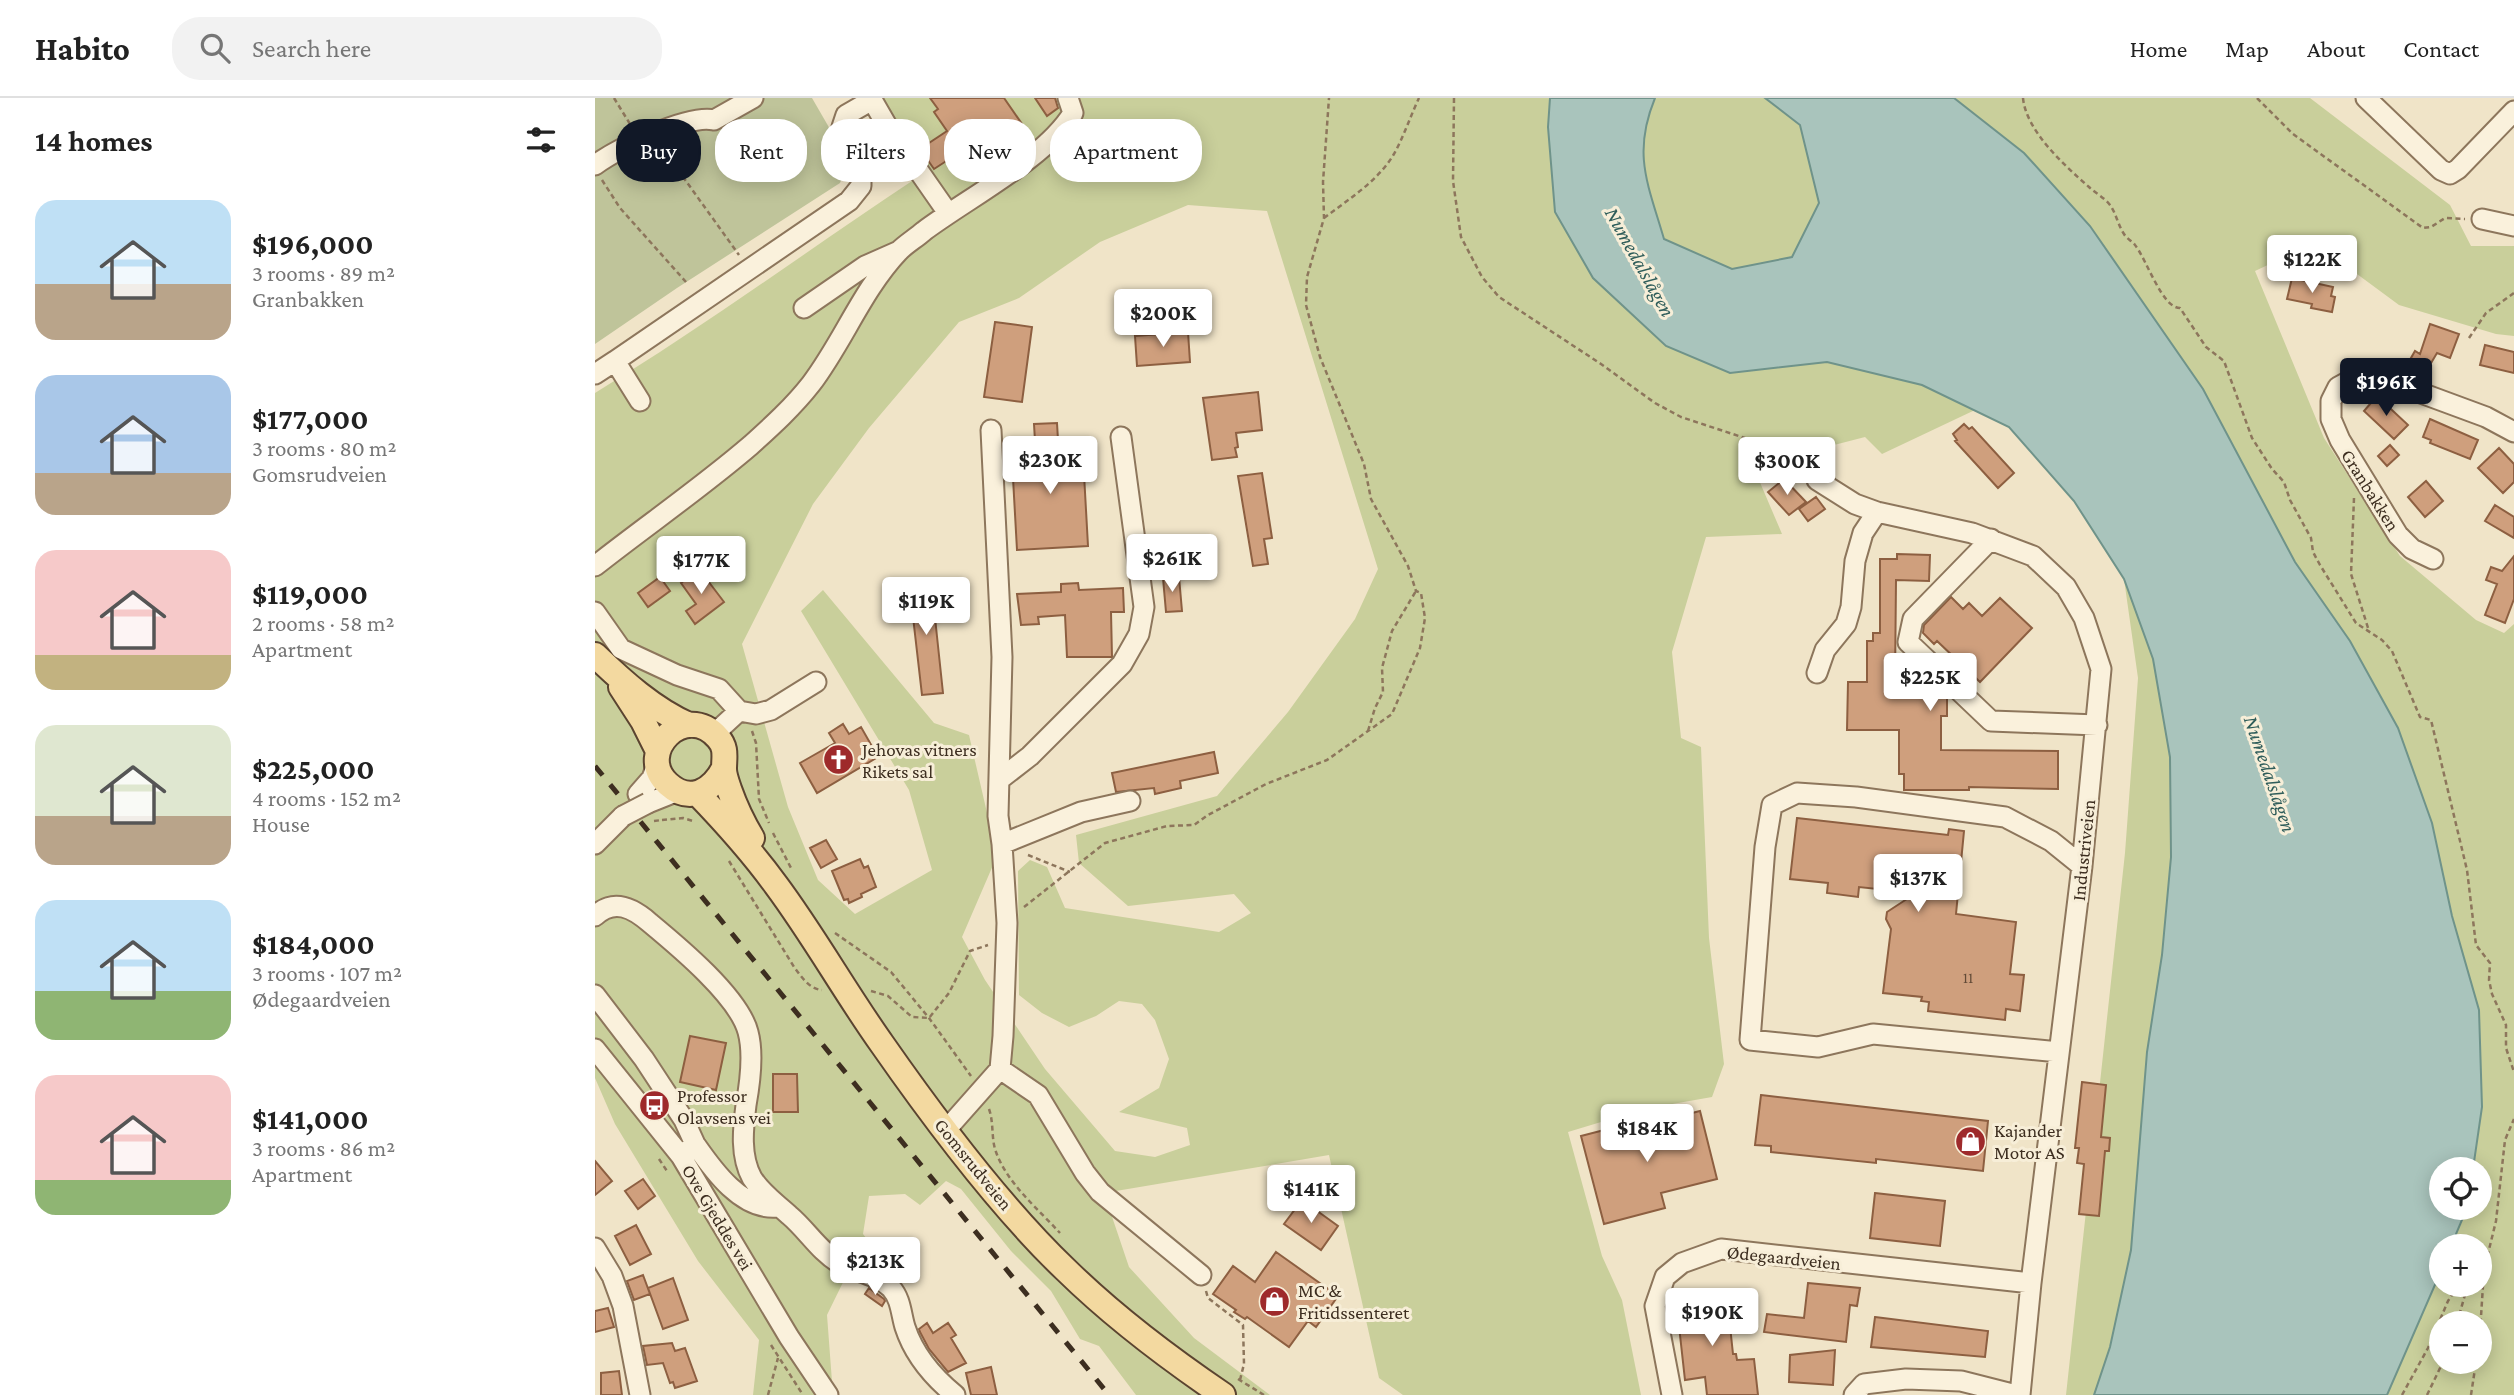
<!DOCTYPE html>
<html lang="en">
<head>
<meta charset="utf-8">
<style>
  :root { --surface:#fff; --page:#f2f2f2; --text:#222; --muted:#767676; --line:#e0e0e0; --accent:#111827 }
  body { margin:0; font-family:"Crimson Pro",serif; background:var(--page); color:var(--text); height:100vh; display:flex; flex-direction:column; font-size:26px; white-space:nowrap }
  * { box-sizing:border-box; margin:0 }
  p { font-size:23px; color:var(--muted) }
  .icon { flex:none; width:38px; height:38px; fill:none; stroke:currentColor; stroke-width:2; stroke-linecap:round; stroke-linejoin:round }
  .map { position:relative; flex:1; overflow:hidden }
  .side { display:flex; flex-direction:column; background:var(--surface); width:595px }
  .side>* { flex:none }
  .guide { position:absolute; left:21px; top:21px; width:665px; height:63px; display:flex; gap:14px }
  .tools { position:absolute; left:1834px; top:1059px; display:grid; gap:14px }
  .tools a { display:grid; place-items:center; width:63px; height:63px; border-radius:50%; background:var(--surface); box-shadow:0 4px 18px #0003; font-size:35px }
  .price { position:absolute; translate:-50% -60px; padding:0 16px; border-radius:7px; background:#fff; color:#222; font-size:23px; line-height:46px; filter:drop-shadow(0 2px 4px #0008) }
  .price::after { content:''; position:absolute; left:50%; top:42px; width:21px; height:16px; margin-left:-10px; background:inherit; clip-path:polygon(0 0,100% 0,50% 100%) }
  .price.selected { background:var(--accent); color:#fff }
  ul { padding:0; list-style:none }
  li { display:flex; align-items:center; gap:21px; height:175px; padding:0 35px }
  li span { display:grid; place-items:center; flex:none; width:196px; height:140px; border-radius:21px; color:#555 }
  li>.icon { margin-inline-start:auto }
  span .icon { width:84px; height:84px; fill:#fffc; stroke-width:1 }
  li b { font-size:30px }
  h2 { display:flex; justify-content:space-between; align-items:center; height:84px; padding:0 35px; font-size:30px }
  .tag { padding:0 24px; border-radius:28px; background:var(--surface); box-shadow:0 4px 18px #0003; font-size:24px; line-height:63px }
  .tag.selected { background:var(--accent); color:#fff }
  header { display:flex; align-items:center; gap:42px; box-sizing:border-box; height:98px; padding:0 35px; background:var(--surface); border-bottom:2px solid var(--line) }
  header strong { font-size:33px }
  nav { display:flex; gap:38px; margin-inline-start:auto; font-size:24px }
  .search { width:490px; height:63px; background:var(--page); display:flex; align-items:center; gap:18px; box-sizing:border-box; padding:0 24px; border-radius:28px; color:var(--muted); font-size:26px }
  main { display:flex; flex:1; min-height:0 }
  .map>svg:first-child { display:block }
  .green { fill:#c9cf9b; fill-rule:evenodd }
  .cemetery { fill:#bfc49a }
  .water { fill:#a9c4bc; stroke:#6f938a; stroke-width:2 }
  .building { fill:#cf9f7d; stroke:#8d5f41; stroke-width:2 }
  .lines { fill:none; stroke-linecap:round; stroke-linejoin:round }
  .minor-casing { stroke:#8d765c; stroke-width:23 }
  .major-casing { stroke:#5b4430; stroke-width:28 }
  .path { stroke:#8d765c; stroke-width:2.5; stroke-dasharray:5 3.5; stroke-linecap:butt }
  .minor { stroke:#faf1dc; stroke-width:19 }
  .major { stroke:#f3d9a0; stroke-width:24 }
  .rail { stroke:#3d2e20; stroke-width:5; stroke-dasharray:12 12; stroke-linecap:butt }
  .minor-bridge-casing { stroke:#8d765c; stroke-width:23; stroke-linecap:butt }
  .path-bridge { stroke:#8d765c; stroke-width:2.5; stroke-dasharray:5 3.5; stroke-linecap:butt }
  .minor-bridge { stroke:#faf1dc; stroke-width:19 }
  .labels { text-anchor:middle; stroke-width:6; stroke-linejoin:round; paint-order:stroke }
  .number-label { font-size:16px; fill:#624a37 }
  .street-label { font-size:19px; fill:#3d2e20; stroke:#f7eed8 }
  .poi-label { font-size:19px; fill:#3d2e20; stroke:#f7eed8; text-anchor:start }
  .water-label { font-size:21px; font-style:italic; fill:#2f5d5a; stroke:#f7eed8 }
</style>
</head>
<body>
<header>
<strong>Habito</strong>
<div class="search"><svg class="icon" aria-label="search" viewBox="0 0 24 24"><circle cx="10" cy="10" r="6"/><path d="M15 15l6 6"/></svg>Search here</div>
<nav><a>Home</a><a>Map</a><a>About</a><a>Contact</a></nav>
</header>
<main>
<section class="side">
<h2>14 homes<svg class="icon" aria-label="filters" viewBox="0 0 24 24"><path d="M4 7h16M4 17h16"/><circle cx="9" cy="7" r="2"/><circle cx="15" cy="17" r="2"/></svg></h2>
<ul>
<li><span style="background:linear-gradient(#bfe0f5 60%,#b9a48a 0)"><svg class="icon" aria-label="home" viewBox="0 0 24 24"><path d="M3 11l9-7 9 7M6 9v11h12V9"/></svg></span><div><b>$196,000</b><p>3 rooms · 89 m²</p><p>Granbakken</p></div></li>
<li><span style="background:linear-gradient(#a9c7e8 70%,#b9a48a 0)"><svg class="icon" aria-label="home" viewBox="0 0 24 24"><path d="M3 11l9-7 9 7M6 9v11h12V9"/></svg></span><div><b>$177,000</b><p>3 rooms · 80 m²</p><p>Gomsrudveien</p></div></li>
<li><span style="background:linear-gradient(#f6c9c9 75%,#c2b280 0)"><svg class="icon" aria-label="home" viewBox="0 0 24 24"><path d="M3 11l9-7 9 7M6 9v11h12V9"/></svg></span><div><b>$119,000</b><p>2 rooms · 58 m²</p><p>Apartment</p></div></li>
<li><span style="background:linear-gradient(#dfe7d0 65%,#b9a48a 0)"><svg class="icon" aria-label="home" viewBox="0 0 24 24"><path d="M3 11l9-7 9 7M6 9v11h12V9"/></svg></span><div><b>$225,000</b><p>4 rooms · 152 m²</p><p>House</p></div></li>
<li><span style="background:linear-gradient(#bfe0f5 65%,#8fb573 0)"><svg class="icon" aria-label="home" viewBox="0 0 24 24"><path d="M3 11l9-7 9 7M6 9v11h12V9"/></svg></span><div><b>$184,000</b><p>3 rooms · 107 m²</p><p>Ødegaardveien</p></div></li>
<li><span style="background:linear-gradient(#f6c9c9 75%,#8fb573 0)"><svg class="icon" aria-label="home" viewBox="0 0 24 24"><path d="M3 11l9-7 9 7M6 9v11h12V9"/></svg></span><div><b>$141,000</b><p>3 rooms · 86 m²</p><p>Apartment</p></div></li>
</ul>
</section>
<div class="map">
<svg width="1919" height="1297" viewBox="0 0 1919 1297">
  <rect width="100%" height="100%" fill="#f0e4c8"/>
  <path class="green" d="M286,0H955L953,29L1071,248L1135,275L1232,264L1327,287L1380,312L1287,356L1270,339L1158,368L1187,436L1111,439L1077,554L1086,640L1106,649L1114,840L1129,966L1117,999L1049,1011L973,1034L1007,1158L1027,1202L1046,1297H808L784,1280L734,1057L509,1095L534,1169L599,1240L675,1297H541L504,1248L485,1241L456,1193L416,1153L366,1091L351,1083L325,1107L310,1096L274,1098L268,1136L278,1149L255,1170L232,1217L238,1297H158L164,1242L103,1163L20,1026L0,980V295C110,228 213,152 320,81ZM593,107L672,113L783,471L760,521L693,614L622,698L481,737L484,765L533,808L639,796L656,815L624,834L470,810L452,769L435,762L423,773L424,897L447,915L474,929L501,918L524,903L547,906L560,922L574,961L564,990L524,1014L592,1030L595,1047L560,1059L520,1053L450,971L390,882L367,839L402,758L374,637L339,625L228,492L206,513L314,692L337,772L260,816L223,782L193,709L147,546L218,406L274,330L364,224L424,200L505,144Z
    M1060,0H1170L1205,27L1224,105L1197,159L1137,171L1069,141C1053,86 1037,56 1060,0Z
    M1359,0H1715L1855,107L1876,148H1919V238L1901,236L1804,207L1720,145L1660,173L1729,340L1805,458L1881,522L1909,535L1919,526V1297H1792L1846,1173V1186H1885V1148H1856L1872,1110H1885V1071H1878L1887,1009L1857,818L1837,725L1803,630L1755,543L1700,464L1608,291L1495,128L1429,55ZM1846,1225H1885V1264H1846Z
    M1529,481L1558,561L1575,659L1576,759L1567,857L1552,954L1536,1152L1515,1249L1499,1297H1471L1530,755L1543,580Z"/>
  <path class="cemetery" d="M0,0H217L254,64L245,85L82,190L0,246Z"/>
  <path class="water" d="M955,0H1060C1037,56 1053,86 1069,141L1137,171L1197,159L1224,105L1205,27L1170,0H1359L1429,55L1495,128L1608,291L1700,464L1755,543L1803,630L1837,725L1857,818L1884,912L1887,1009L1878,1071H1846V1110H1872L1856,1148H1846V1173L1792,1297H1499L1515,1249L1536,1152L1552,954L1567,857L1576,759L1575,659L1558,561L1529,481L1479,403L1414,329L1327,287L1232,264L1135,275L1071,248L998,180L960,114L953,29Z"/>
  <path class="building" d="M335,0H409L434,36L394,63L380,43L357,55L359,58L339,71L325,51L352,33L339,14L343,11Z
    M440,0H460L463,10L452,18Z
    M1697,180L1738,189L1736,198L1740,199L1737,214L1716,210L1717,206L1692,201Z
    M400,224L437,229L427,304L389,299Z
    M1835,226L1864,236L1855,260L1842,255L1829,277L1812,267L1820,253L1825,256Z
    M593,234L595,264L542,268L540,238Z
    M1890,247L1919,254V275L1885,267Z
    M663,294L667,332L641,335L643,349L640,350L642,359L617,362L608,300Z
    M1782,298L1813,327L1799,341L1769,313Z
    M1835,321L1883,342L1875,361L1835,345L1836,342L1828,339Z
    M462,325L464,359L488,358L493,448L422,452L417,362L441,360L439,326Z
    M1369,326L1374,331L1377,329L1419,375L1403,390L1360,343L1362,342L1358,336Z
    M1795,347L1804,357L1792,368L1783,358Z
    M1904,350L1919,366V384L1908,395L1883,370Z
    M667,375L677,440L669,441L673,466L658,468L643,378Z
    M1189,381L1211,404L1194,417L1173,394Z
    M1831,383L1848,403L1830,419L1813,399Z
    M1221,399L1230,411L1213,423L1204,411Z
    M1900,407L1919,419V440L1890,423Z
    M1302,456L1335,457L1334,483L1301,482L1300,584H1337L1346,592V599H1352V618H1346V652L1463,653V691L1374,689V692H1309V676H1304V632H1252L1253,584H1272V543H1278V535H1285V461H1302Z
    M1919,458V501L1910,525L1890,517L1902,486L1891,482L1896,469L1907,473Z
    M104,471L129,504L100,526L91,513L101,506L86,485Z
    M65,479L75,493L53,509L43,495Z
    M584,479L587,513L571,514L568,480Z
    M336,482L348,595L327,597L314,484Z
    M483,485L484,492L528,490L529,514H516L517,559H472L470,517L443,519L444,526L426,527L422,496L466,494V486Z
    M1356,499L1368,511L1374,505L1387,518L1405,500L1437,530L1385,584L1342,543L1339,546L1328,535L1329,527Z
    M248,626L254,636L266,629L283,659L222,695L205,665L240,645L234,635Z
    M619,654L623,675L585,683L586,690L560,696L559,690L521,694L517,675Z
    M1202,720L1353,737L1354,731L1369,733L1361,816L1421,824L1415,876L1429,877L1425,913L1411,911L1410,922L1333,913L1334,904L1326,903L1327,899L1288,895L1296,831L1291,821L1292,814L1321,795L1264,789L1263,799L1232,795L1233,785L1195,781Z
    M231,742L242,761L226,770L215,750Z
    M265,761L269,770L273,768L281,789L266,796L267,799L254,805L253,801L249,802L237,773Z
    M95,938L131,945L121,992L85,984Z
    M178,976H202L203,1014H178Z
    M1487,984L1511,987L1506,1039L1515,1040L1514,1053H1510L1504,1118L1484,1116L1489,1066L1482,1065L1484,1050H1480Z
    M1166,997L1393,1023L1388,1073L1281,1061V1065L1176,1054V1048L1160,1047Z
    M1105,1013L1122,1081L1066,1095L1070,1110L1009,1126L986,1038L1048,1022L1049,1027Z
    M0,1063L17,1083L0,1097Z
    M48,1081L60,1098L43,1111L30,1093Z
    M1280,1095L1350,1103L1345,1148L1275,1140Z
    M707,1102L743,1128L726,1152L689,1126Z
    M41,1127L56,1156L35,1167L20,1138Z
    M681,1154L743,1198L721,1229L713,1223L694,1249L652,1219L650,1221L639,1214L641,1212L618,1196L638,1168L660,1184Z
    M48,1177L55,1196L39,1202L32,1183Z
    M78,1180L93,1222L68,1231L53,1190Z
    M1213,1185L1265,1190L1262,1208L1255,1207L1251,1244L1169,1234L1172,1216L1209,1220Z
    M274,1190L289,1201L290,1203L287,1208L270,1196Z
    M1094,1200V1205L1132,1200L1138,1256H1141L1142,1262L1159,1261L1163,1297H1112L1110,1279L1090,1282L1083,1219L1078,1220L1076,1202Z
    M13,1210L19,1229L0,1234V1213Z
    M1280,1219L1393,1233L1390,1259L1276,1249Z
    M332,1225L338,1235L353,1225L361,1237L356,1240L371,1265L353,1274L334,1251L325,1234L324,1231Z
    M77,1245L80,1253L90,1250L102,1283L80,1290L78,1284L75,1285L68,1265L52,1267L48,1248Z
    M1240,1252L1238,1287L1194,1284L1195,1257Z
    M396,1269L402,1297H376L371,1275Z
    M24,1273L27,1297H6V1275Z"/>
  <g class="lines">
    <defs>
      <path id="minor" d="M276,0L291,26L353,115
        M1771,0L1846,72L1855,76L1863,71L1919,13
        M0,67C22,51 93,16 119,22L158,0
        M1887,121L1919,128
        M209,210L270,168L304,153
        M20,263L254,103L266,88V71L247,29L251,17L277,2
        M0,276L20,263L45,303
        M1222,382L1260,406L1282,414L1377,435L1438,458L1471,489L1489,520L1506,571L1487,768L1436,1185L1425,1297
        M1396,441L1318,521L1313,544L1396,623L1502,627
        M1838,461L1817,451L1803,437L1745,342L1736,321V303L1743,289L1765,277L1780,278L1891,319L1919,334
        M0,468C52,427 106,390 156,347C177,328 198,309 216,286C248,244 267,192 304,153C311,146 321,140 329,133C373,100 451,60 478,15L473,0
        M0,514L26,551L82,577L124,591L144,613
        M1222,575L1230,552L1251,526L1256,509L1260,463L1268,435L1282,414
        M119,636L144,613L161,616L176,612L221,584
        M404,682L435,658L527,566L544,536L549,509L526,339
        M43,696L57,680L62,666
        M53,705L83,693
        M0,746L28,718
        M407,746L486,714L535,703
        M0,818C19,800 38,810 55,825C84,849 144,899 153,934C159,956 155,985 151,1007C148,1031 145,1058 157,1080C167,1096 181,1105 194,1117C212,1132 224,1153 244,1165C260,1174 282,1176 296,1190C306,1201 306,1216 310,1229C319,1257 338,1279 360,1297
        M0,897L49,961L89,1022L100,1046L86,1058
        M0,951L86,1058L194,1239L233,1297
        M1464,954L1278,936L1223,949L1155,942L1170,749L1177,707L1202,695L1261,699L1410,719L1456,743L1487,768
        M405,971L443,997L490,1075L505,1094L606,1177
        M351,1032L405,971L408,938L412,825L407,746L403,718L407,559L396,332
        M100,1046C118,1072 147,1113 183,1109
        M0,1150L17,1178L28,1208L45,1297
        M1077,1297L1060,1208L1070,1179L1087,1165L1126,1151L1436,1185
        M1259,1297L1269,1286L1311,1281L1366,1283L1421,1297"/>
      <path id="major" d="M0,557C27,583 59,612 94,627
        M26,589L48,623L63,653
        M129,670C117,693 95,706 73,686C39,655 90,602 123,640C132,650 129,659 129,671C129,677 132,685 134,691C140,708 148,725 157,740
        M102,695C130,724 157,754 181,787C219,838 250,894 287,946C340,1022 404,1108 471,1172C519,1219 572,1259 628,1297"/>
    </defs>
    <use href="#minor" class="minor-casing"/>
    <use href="#major" class="major-casing"/>
    <path class="path" d="M19,0L35,26
      M859,0L858,83L866,139L887,179L904,199L1006,266L1060,305L1086,319L1162,344L1207,373
      M1428,0C1431,33 1470,68 1494,89C1500,95 1510,100 1515,107C1521,115 1523,127 1529,136C1532,141 1537,143 1540,147C1552,162 1567,210 1585,210L1611,249L1629,263L1657,340L1677,371L1689,384L1695,402L1716,440L1718,454L1725,467L1761,525L1787,542L1797,553L1825,619L1836,622L1872,772L1881,847L1895,865L1894,882L1897,896L1911,927V950L1919,974
      M1662,0L1698,36L1828,130L1836,129L1850,120L1870,121
      M68,51L144,157
      M7,82L25,110L91,184
      M729,120C754,101 783,83 799,56C809,38 815,19 824,0
      M1874,240L1891,215L1919,195
      M1759,400L1756,476L1774,533
      M157,633L161,645L164,701L174,725
      M773,633L780,610L788,594L787,570L797,533L821,493
      M67,722L88,720L98,723
      M178,735L197,772
      M433,757L475,774
      M134,763L199,869C206,878 214,891 227,892
      M429,809L510,745L572,728L599,727L613,717L671,686L732,662L797,616L825,550L830,520L826,495L821,493L813,468L776,401L769,366L725,259L711,207L712,179L729,120L728,84L734,0
      M240,835L296,874L334,920L376,978
      M276,893L293,898L317,919L334,920L354,895L375,853L393,847
      M394,1011C399,1025 396,1041 401,1054C412,1085 443,1111 465,1135
      M64,1061L72,1073
      M611,1193L613,1200L648,1227L649,1266L645,1282
      M1862,1225L1873,1186
      M1885,1234L1889,1172L1901,1123L1910,1042L1919,1021
      M176,1247L208,1297
      M643,1281L669,1297
      M173,1297L183,1260
      M1807,1297L1833,1250L1853,1203L1864,1186
      M1832,1297L1848,1264
      M1876,1297L1881,1264"/>
    <use href="#minor" class="minor"/>
    <use href="#major" class="major"/>
    <path class="rail" d="M0,668L514,1297"/>
    <defs>
      <path id="minor-bridge" d="M28,718L53,705"/>
    </defs>
    <use href="#minor-bridge" class="minor-bridge-casing"/>
    <path class="path-bridge" d="M59,723L67,722"/>
    <use href="#minor-bridge" class="minor-bridge"/>
  </g>
  <defs>
    <symbol id="church-disc" viewBox="-11 -11 22 22"><circle r="9.5" fill="#9e2a2b" stroke="#f7eed8"/><path d="M-1.2-6h2.4v3.5h3.3v2.4h-3.3V6h-2.4V-.1h-3.3v-2.4h3.3Z" fill="#fff"/></symbol>
    <symbol id="bus-disc" viewBox="-11 -11 22 22"><circle r="9.5" fill="#9e2a2b" stroke="#f7eed8"/><path d="M-5-6H5V4H4V6H2V4H-2V6H-4V4H-5ZM-3.5-4V0h7V-4ZM-3.5 1.2v1.5H-2V1.2ZM2 1.2v1.5H3.5V1.2Z" fill="#fff"/></symbol>
    <symbol id="shop-disc" viewBox="-11 -11 22 22"><circle r="9.5" fill="#9e2a2b" stroke="#f7eed8"/><path d="M-5-2.5h2.3a2.7 3.5 0 0 1 5.4 0H5L5.5 6h-11ZM-1.5-2.5h3a1.5 2.3 0 0 0-3 0Z" fill="#fff"/></symbol>
  </defs>
  <g fill-rule="evenodd">
    <use href="#church-disc" x="226" y="644" width="35" height="35"/>
    <use href="#bus-disc" x="42" y="990" width="35" height="35"/>
    <use href="#shop-disc" x="1358" y="1026" width="35" height="35"/>
    <use href="#shop-disc" x="662" y="1186" width="35" height="35"/>
  </g>
  <g class="labels">
    <g class="number-label">
      <text x="1373" y="885">11</text>
    </g>
    <g class="street-label">
      <text transform="translate(1776 392) rotate(58)" y="7">Granbakken</text>
      <text transform="translate(1488 752) rotate(-84)" y="7">Industriveien</text>
      <text transform="translate(379 1066) rotate(51)" y="7">Gomsrudveien</text>
      <text transform="translate(123 1119) rotate(59)" y="7">Ove Gjeddes vei</text>
      <text transform="translate(1189 1159) rotate(6)" y="7">Ødegaardveien</text>
    </g>
    <g class="poi-label">
      <text x="267" y="658">Jehovas vitners<tspan x="267" dy="22">Rikets sal</tspan></text>
      <text x="82" y="1004">Professor<tspan x="82" dy="22">Olavsens vei</tspan></text>
      <text x="1399" y="1039">Kajander<tspan x="1399" dy="22">Motor AS</tspan></text>
      <text x="703" y="1199">MC &amp;<tspan x="703" dy="22">Fritidssenteret</tspan></text>
    </g>
    <g class="water-label">
      <text transform="translate(1045 164) rotate(61)" y="7">Numedalslågen</text>
      <text transform="translate(1675 676) rotate(71)" y="7">Numedalslågen</text>
    </g>
  </g>
</svg>
<div class="tools">
<a><svg class="icon" aria-label="locate" viewBox="0 0 24 24"><circle cx="12" cy="12" r="6"/><path d="M12 2v4M12 18v4M2 12h4M18 12h4"/></svg></a>
<a>+</a>
<a>−</a>
</div>
<b class="price" style="left:1717px;top:197px">$122K</b>
<b class="price" style="left:568px;top:251px">$200K</b>
<b class="price selected" style="left:1791px;top:320px">$196K</b>
<b class="price" style="left:455px;top:398px">$230K</b>
<b class="price" style="left:1192px;top:399px">$300K</b>
<b class="price" style="left:577px;top:496px">$261K</b>
<b class="price" style="left:106px;top:498px">$177K</b>
<b class="price" style="left:331px;top:539px">$119K</b>
<b class="price" style="left:1335px;top:615px">$225K</b>
<b class="price" style="left:1323px;top:816px">$137K</b>
<b class="price" style="left:1052px;top:1066px">$184K</b>
<b class="price" style="left:716px;top:1127px">$141K</b>
<b class="price" style="left:280px;top:1199px">$213K</b>
<b class="price" style="left:1117px;top:1250px">$190K</b>
<div class="guide">
<a class="tag selected">Buy</a>
<a class="tag">Rent</a>
<a class="tag">Filters</a>
<a class="tag">New</a>
<a class="tag">Apartment</a>
</div>
</div>
</main>
</body>
</html>
